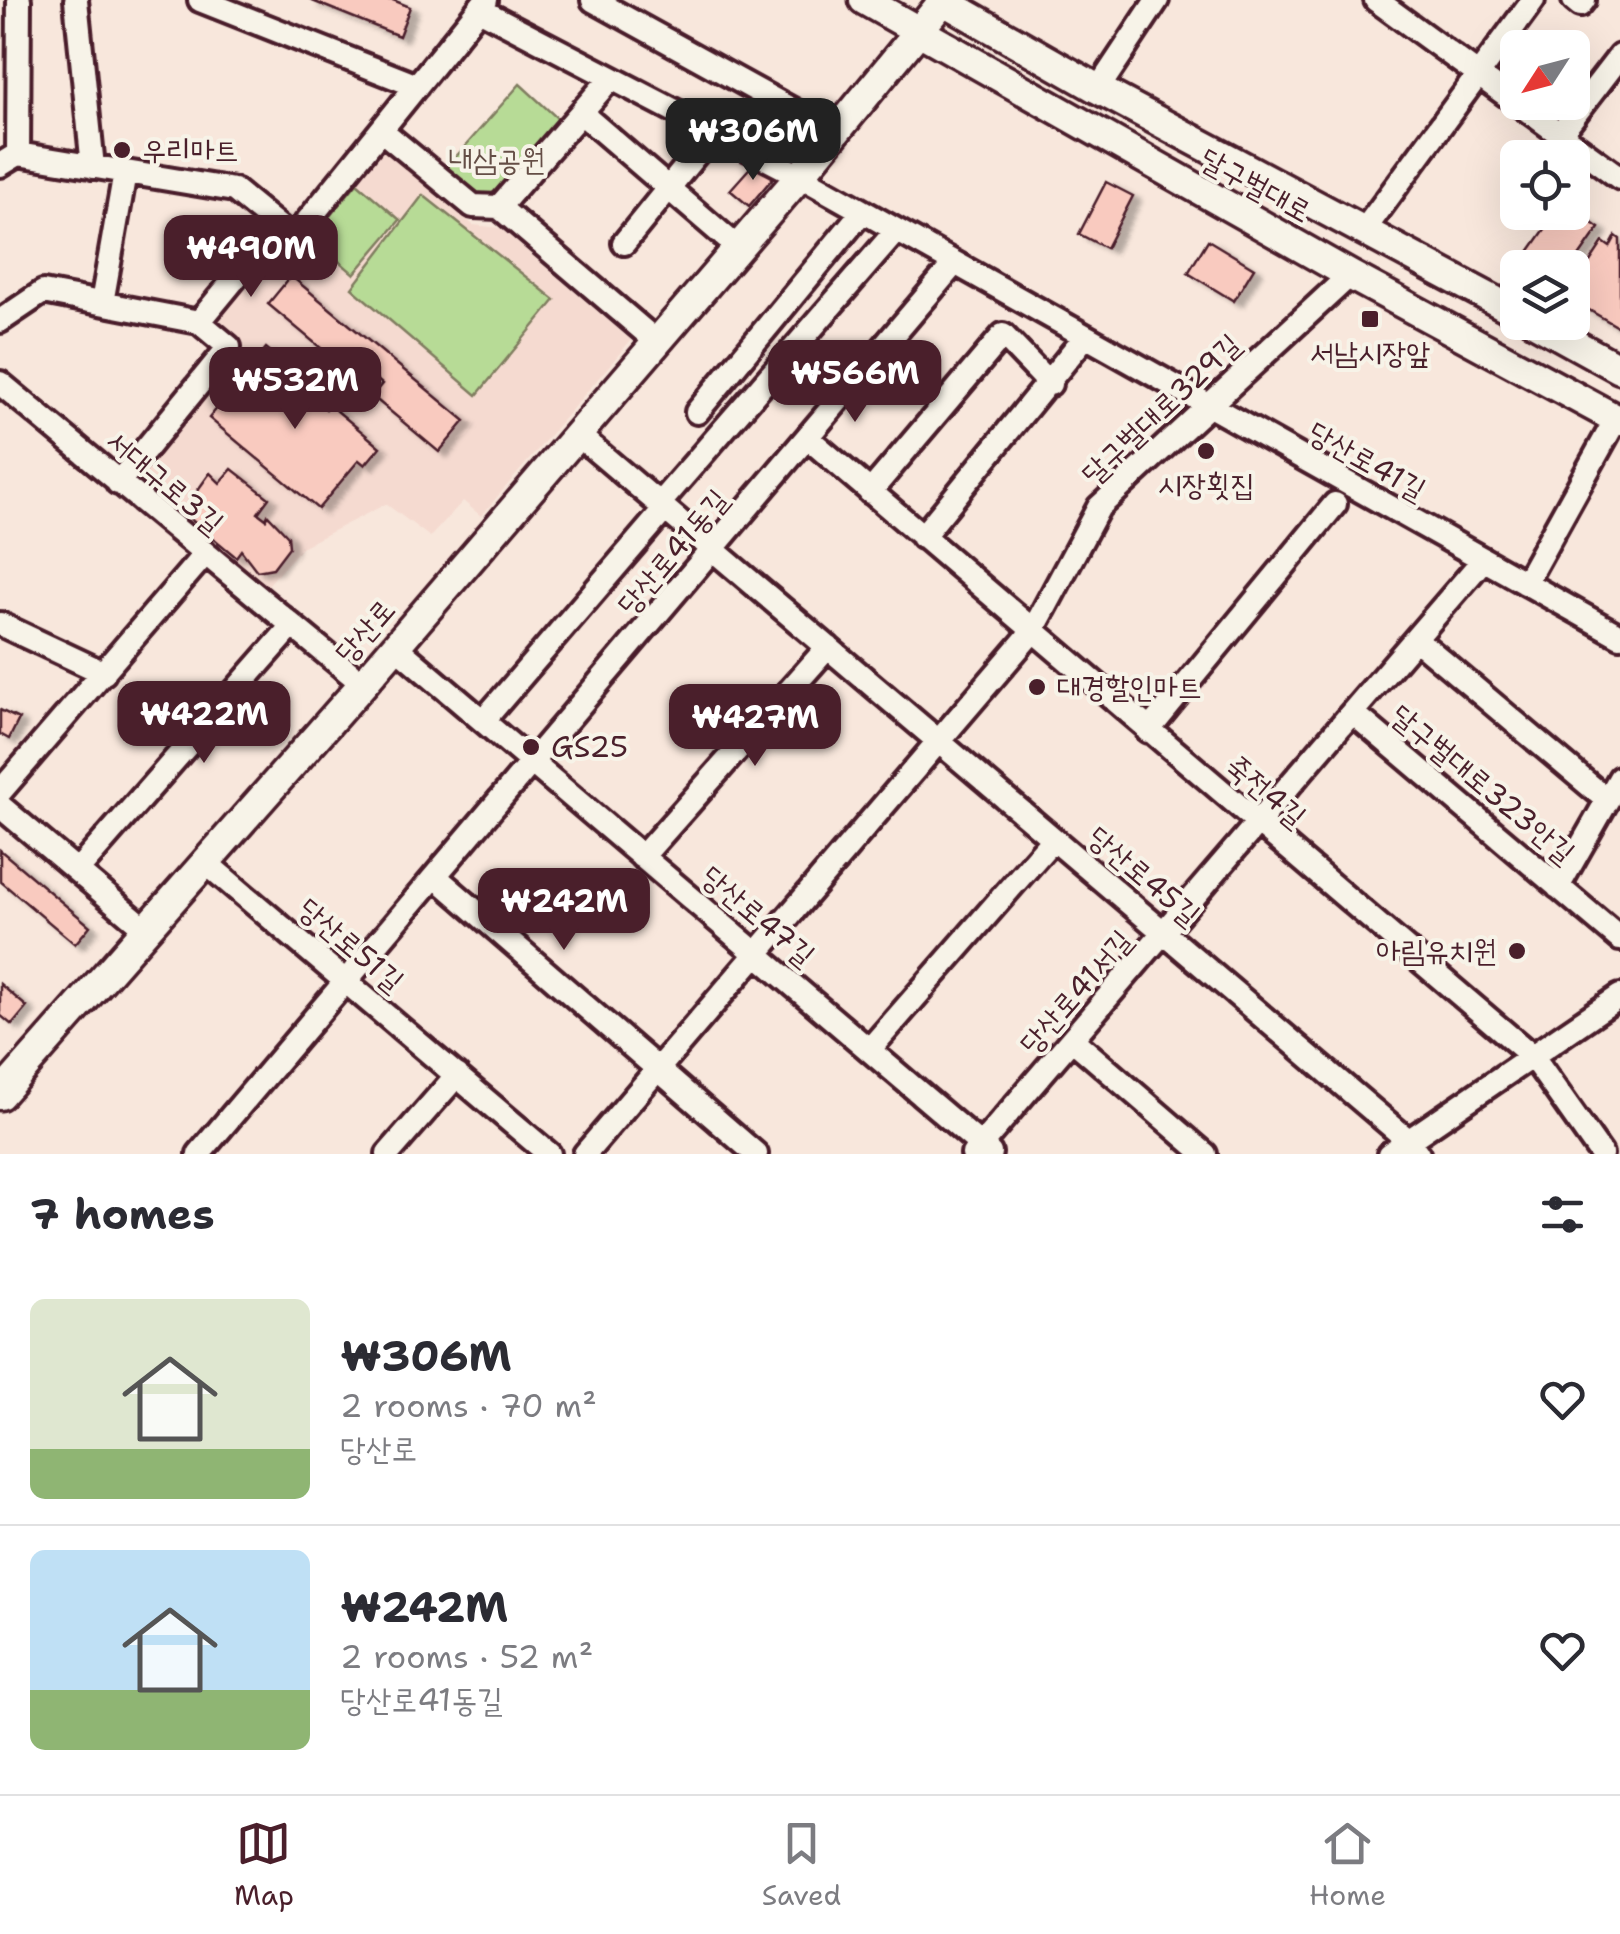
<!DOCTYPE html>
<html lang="en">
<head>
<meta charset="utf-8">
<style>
  :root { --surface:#fff; --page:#f7f7f7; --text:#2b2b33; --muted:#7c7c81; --line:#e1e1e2; --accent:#4a1f2b }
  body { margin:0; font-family:"Shantell Sans","Poor Story",sans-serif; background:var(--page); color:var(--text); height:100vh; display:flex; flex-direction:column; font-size:38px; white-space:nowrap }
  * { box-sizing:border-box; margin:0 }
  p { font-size:32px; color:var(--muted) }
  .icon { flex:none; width:55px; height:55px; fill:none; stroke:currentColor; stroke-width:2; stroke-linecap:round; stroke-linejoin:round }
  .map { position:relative; height:1154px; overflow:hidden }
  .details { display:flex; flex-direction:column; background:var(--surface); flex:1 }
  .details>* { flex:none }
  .needle { width:65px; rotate:234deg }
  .tools { position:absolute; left:1500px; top:30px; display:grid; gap:20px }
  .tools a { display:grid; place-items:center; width:90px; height:90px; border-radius:15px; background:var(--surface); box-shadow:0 10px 40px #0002; font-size:50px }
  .price { position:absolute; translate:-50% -85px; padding:0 22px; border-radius:20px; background:var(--accent); color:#fff; font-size:32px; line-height:65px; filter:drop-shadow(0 2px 5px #0008) }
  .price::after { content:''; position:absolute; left:50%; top:60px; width:30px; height:22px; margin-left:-15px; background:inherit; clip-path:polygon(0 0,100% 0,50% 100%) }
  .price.current { background:#222; color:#fff }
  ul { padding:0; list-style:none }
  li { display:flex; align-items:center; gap:30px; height:250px; padding:0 30px }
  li+li { border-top:2px solid var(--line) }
  li span { display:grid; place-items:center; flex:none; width:280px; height:200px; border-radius:15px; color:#555 }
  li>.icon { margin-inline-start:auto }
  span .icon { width:120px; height:120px; fill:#fffc; stroke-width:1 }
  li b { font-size:42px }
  h2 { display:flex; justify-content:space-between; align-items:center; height:120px; padding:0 30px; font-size:42px }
  .tab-bar { display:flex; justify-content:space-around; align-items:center; height:140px; border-top:2px solid var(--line); background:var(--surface); font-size:28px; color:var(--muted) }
  .tab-bar a { display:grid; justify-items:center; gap:5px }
  .tab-bar .current { color:var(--accent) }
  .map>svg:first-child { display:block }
  .built { fill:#f5dad0 }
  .green { fill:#b7db96; stroke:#807d60; stroke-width:2.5 }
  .building { fill:#f9cabf; stroke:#4a1f2b; stroke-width:2.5; filter:url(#shadow) }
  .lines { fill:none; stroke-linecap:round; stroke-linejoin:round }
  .minor-casing { stroke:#4a1f2b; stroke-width:30 }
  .major-casing { stroke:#4a1f2b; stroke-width:35 }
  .minor { stroke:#f7f3e8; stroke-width:22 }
  .major { stroke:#f7f3e8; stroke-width:28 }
  .poi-dot { fill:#4a1f2b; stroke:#f7f3e8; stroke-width:4 }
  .labels { text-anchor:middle; stroke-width:8; stroke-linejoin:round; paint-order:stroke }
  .poi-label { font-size:30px; fill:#4a1f2b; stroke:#f7f3e8; text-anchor:start }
  .park-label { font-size:30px; fill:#654e46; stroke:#f7f3e8 }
  .street-label { font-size:30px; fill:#4a1f2b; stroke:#f7f3e8 }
</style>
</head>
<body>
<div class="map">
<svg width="1620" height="1154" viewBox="0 0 1620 1154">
  <defs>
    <filter id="shadow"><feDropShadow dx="8" dy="5" stdDeviation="2.5" flood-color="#0004"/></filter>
  </defs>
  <rect width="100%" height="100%" fill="#f8e7dc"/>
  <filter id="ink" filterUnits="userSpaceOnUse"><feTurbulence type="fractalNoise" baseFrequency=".01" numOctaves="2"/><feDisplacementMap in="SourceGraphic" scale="20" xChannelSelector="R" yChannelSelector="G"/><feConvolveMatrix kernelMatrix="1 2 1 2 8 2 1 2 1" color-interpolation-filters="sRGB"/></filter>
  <g filter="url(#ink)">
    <path class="built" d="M382,148L473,225L500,228L631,340L481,516L463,501L430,537L386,504L303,546L268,585L257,589L136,487V478L244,343L214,319L280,241L298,252Z"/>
    <path class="green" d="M520,84L568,128L499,207L438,177Z
      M357,183L400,220L354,274L312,238Z
      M423,195L555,300L477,395L352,288Z"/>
    <path class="building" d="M310,0H393L410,7L399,36Z
      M755,162L776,174L749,206L730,190Z
      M1106,182L1133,196L1106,248L1079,234Z
      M1572,209L1599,228L1571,268L1519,266L1557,212Z
      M1616,236L1620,239V328L1572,300V289L1603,242L1610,247Z
      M1208,240L1254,268L1234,301L1188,273Z
      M291,276L465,421L439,452L372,396L382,384L359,365L352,374L268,304Z
      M266,348L316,390L311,396L326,409L330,405L380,447L365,465L359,460L318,509L209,418L237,384L267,410L280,394L250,368Z
      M232,469L269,498L258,513L266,519L268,515L288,536L289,547L273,568L257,571L241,550L236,557L182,512L210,473L220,483Z
      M0,710L19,719L9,739L0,734Z
      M0,850L90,926L75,944L0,881Z
      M0,984L27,1007L12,1025L0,1015Z"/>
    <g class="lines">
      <defs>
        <path id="minor" d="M76,0L93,167
          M200,0L417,86
          M593,0L796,112
          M1376,0L1620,178
          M1574,0L1580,5L1584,0
          M479,9L800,176L1620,636
          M1098,89L1157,0
          M581,113L738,248
          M381,130L473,206L499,207L657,342
          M1560,134L1620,56
          M18,154L19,0
          M0,165L18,154L234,190L278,226
          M499,207L610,79
          M1365,229L1533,0
          M624,243L714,132
          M102,303L125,172
          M0,321L43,292L199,322
          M199,322L278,226L293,239L486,0
          M0,383L363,684
          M697,412L862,212
          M578,435L1409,1141L1418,1154
          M809,439L1532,1056L1601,1154
          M118,483L229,347L199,322
          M870,492L1003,335L1050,384
          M659,504L896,231
          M922,537L1084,338
          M1525,583L1616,419
          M0,624L104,673
          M1416,639L1607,800
          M395,646L990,1153
          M1353,713L1620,939
          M483,721L665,509
          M1148,731L1335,504
          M0,792L205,554
          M0,806L146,929
          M642,857L828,647
          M205,862L549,1154
          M77,871L292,626
          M436,877L756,1154
          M1558,887L1620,778
          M1074,1041L1205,1154
          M869,1050L1053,839
          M199,1154L954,264
          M388,1154L457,1075
          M585,1154L1032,632L1099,507L1350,275
          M973,1154L1483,560
          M1389,1154L1620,996"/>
        <path id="major" d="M864,0L1350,275L1620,421
          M942,0L1098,89L1518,313
          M1535,322L1620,369
          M0,1095L363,684L800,176L944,0"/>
      </defs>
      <use href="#minor" class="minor-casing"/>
      <use href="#major" class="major-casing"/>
      <use href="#minor" class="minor"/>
      <use href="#major" class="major"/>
    </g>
  </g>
  <g class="poi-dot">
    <circle cx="122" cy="150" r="10"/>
    <rect x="1360" y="309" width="20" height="20" rx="5"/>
    <circle cx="1206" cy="451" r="10"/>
    <circle cx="1037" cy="687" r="10"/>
    <circle cx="531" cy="747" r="10"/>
    <circle cx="1517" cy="951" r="10"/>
  </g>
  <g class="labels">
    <g class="poi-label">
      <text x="142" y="160">우리마트</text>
      <text x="1370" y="363" text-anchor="middle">서남시장앞</text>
      <text x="1206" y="495" text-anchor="middle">시장횟집</text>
      <text x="1057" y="697">대경할인마트</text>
      <text x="551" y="757">GS25</text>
      <text x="1497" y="961" text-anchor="end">아림유치원</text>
    </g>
    <g class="park-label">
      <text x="497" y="170">내삼공원</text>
    </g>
    <g class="street-label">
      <text transform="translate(1256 185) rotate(29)" y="10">달구벌대로</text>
      <text transform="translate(1161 409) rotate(-43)" y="10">달구벌대로329길</text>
      <text transform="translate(1367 461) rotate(29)" y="10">당산로41길</text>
      <text transform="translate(165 482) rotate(40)" y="10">서대구로3길</text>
      <text transform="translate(673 552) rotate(-50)" y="10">당산로41동길</text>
      <text transform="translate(365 631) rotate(-49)" y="10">당산로</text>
      <text transform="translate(1483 784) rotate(40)" y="10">달구벌대로323안길</text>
      <text transform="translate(1266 791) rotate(40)" y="10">죽전4길</text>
      <text transform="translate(1144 876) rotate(40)" y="10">당산로45길</text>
      <text transform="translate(758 916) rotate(40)" y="10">당산로47길</text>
      <text transform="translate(351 945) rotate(40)" y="10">당산로51길</text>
      <text transform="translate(1076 992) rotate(-49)" y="10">당산로41서길</text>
    </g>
  </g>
</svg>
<div class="tools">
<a><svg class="needle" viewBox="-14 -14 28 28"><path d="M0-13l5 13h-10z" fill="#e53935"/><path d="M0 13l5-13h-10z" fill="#7c7c81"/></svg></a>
<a><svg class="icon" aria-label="locate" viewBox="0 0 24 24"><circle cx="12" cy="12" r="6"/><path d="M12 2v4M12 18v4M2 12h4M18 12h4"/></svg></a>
<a><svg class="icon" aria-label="layers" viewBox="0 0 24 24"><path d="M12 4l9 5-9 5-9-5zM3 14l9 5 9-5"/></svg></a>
</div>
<b class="price current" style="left:753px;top:183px">₩306M</b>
<b class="price" style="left:251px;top:300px">₩490M</b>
<b class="price" style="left:855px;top:425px">₩566M</b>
<b class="price" style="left:295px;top:432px">₩532M</b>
<b class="price" style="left:204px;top:766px">₩422M</b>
<b class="price" style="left:755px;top:769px">₩427M</b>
<b class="price" style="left:564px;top:953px">₩242M</b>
</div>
<section class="details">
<h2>7 homes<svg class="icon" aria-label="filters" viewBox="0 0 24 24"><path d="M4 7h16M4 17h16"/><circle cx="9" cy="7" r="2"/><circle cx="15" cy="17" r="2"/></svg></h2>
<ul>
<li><span style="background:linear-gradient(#dfe7d0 75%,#8fb573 0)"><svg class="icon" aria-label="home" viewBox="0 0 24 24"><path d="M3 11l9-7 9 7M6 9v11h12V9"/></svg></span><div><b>₩306M</b><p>2 rooms · 70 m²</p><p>당산로</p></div><svg class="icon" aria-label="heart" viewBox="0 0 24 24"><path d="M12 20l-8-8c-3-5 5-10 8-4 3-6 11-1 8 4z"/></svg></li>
<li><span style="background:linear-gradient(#bfe0f5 70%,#8fb573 0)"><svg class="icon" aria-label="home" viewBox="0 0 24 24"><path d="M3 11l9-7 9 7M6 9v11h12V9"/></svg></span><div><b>₩242M</b><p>2 rooms · 52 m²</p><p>당산로41동길</p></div><svg class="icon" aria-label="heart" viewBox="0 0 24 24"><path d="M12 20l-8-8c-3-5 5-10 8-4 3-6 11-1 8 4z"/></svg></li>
</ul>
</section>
<nav class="tab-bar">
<a class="current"><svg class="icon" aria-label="map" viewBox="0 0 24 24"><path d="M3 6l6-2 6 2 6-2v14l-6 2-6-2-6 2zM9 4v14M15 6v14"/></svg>Map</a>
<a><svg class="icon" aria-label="saved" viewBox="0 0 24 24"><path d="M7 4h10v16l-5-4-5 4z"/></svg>Saved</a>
<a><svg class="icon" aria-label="home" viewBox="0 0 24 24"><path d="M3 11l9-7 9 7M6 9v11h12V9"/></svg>Home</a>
</nav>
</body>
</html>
